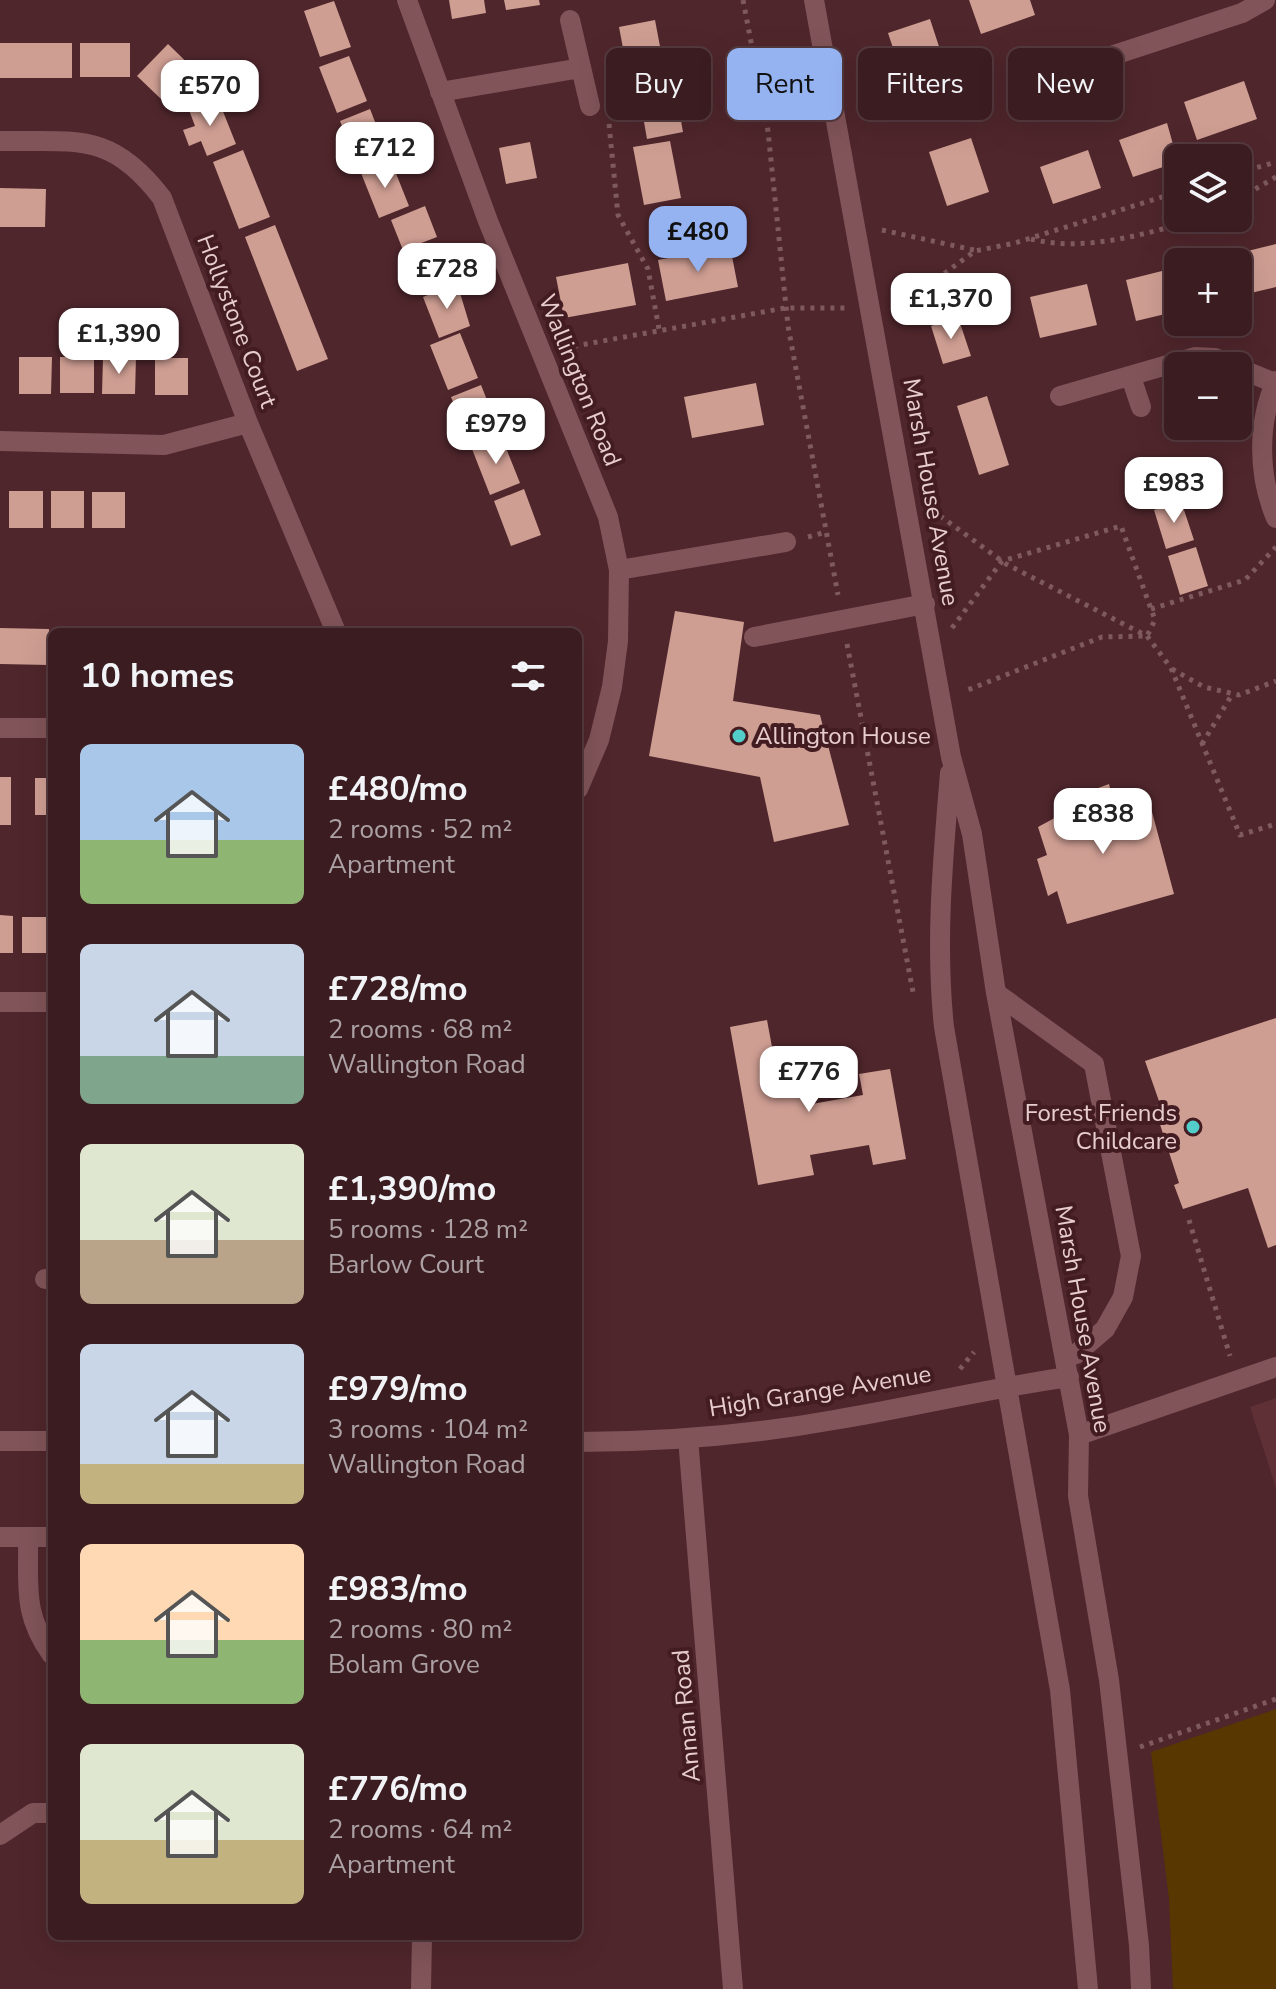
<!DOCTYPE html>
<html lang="en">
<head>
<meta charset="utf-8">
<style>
  :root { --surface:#3b1c21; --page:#42252a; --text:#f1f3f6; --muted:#aca1a5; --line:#543a3f; --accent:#95b2f1 }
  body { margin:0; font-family:"Nunito Sans",sans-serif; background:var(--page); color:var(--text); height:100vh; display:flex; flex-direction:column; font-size:30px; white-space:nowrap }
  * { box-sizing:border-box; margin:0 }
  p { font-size:26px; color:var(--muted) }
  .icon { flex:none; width:44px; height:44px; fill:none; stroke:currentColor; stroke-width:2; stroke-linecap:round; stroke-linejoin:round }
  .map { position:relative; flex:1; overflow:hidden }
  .sheet { position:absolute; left:48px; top:628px; width:534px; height:1312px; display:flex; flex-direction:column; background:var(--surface); border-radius:12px; box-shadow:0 8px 32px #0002,0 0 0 2px var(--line) }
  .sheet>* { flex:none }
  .banner { position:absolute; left:606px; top:48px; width:550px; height:72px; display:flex; gap:16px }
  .controls { position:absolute; left:1164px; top:144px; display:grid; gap:16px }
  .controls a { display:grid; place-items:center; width:88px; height:88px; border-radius:12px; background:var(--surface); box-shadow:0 8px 32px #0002,0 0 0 2px var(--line); font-size:40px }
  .price { position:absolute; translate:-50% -68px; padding:0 18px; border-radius:16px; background:#fff; color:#222; font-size:26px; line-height:52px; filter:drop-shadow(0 2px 4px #0008) }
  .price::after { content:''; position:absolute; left:50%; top:48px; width:24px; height:18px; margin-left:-12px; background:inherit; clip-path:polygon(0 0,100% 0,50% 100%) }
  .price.selected { background:var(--accent); color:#111 }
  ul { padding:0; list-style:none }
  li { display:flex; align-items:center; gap:24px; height:200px; padding:0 32px }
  li span { display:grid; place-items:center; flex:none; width:224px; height:160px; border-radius:12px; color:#555 }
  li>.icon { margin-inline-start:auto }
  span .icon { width:96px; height:96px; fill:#fffc; stroke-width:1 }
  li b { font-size:34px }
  h2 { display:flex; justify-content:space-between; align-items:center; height:96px; padding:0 32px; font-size:34px }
  .pill { padding:0 28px; border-radius:12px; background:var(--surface); box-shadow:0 8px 32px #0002,0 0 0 2px var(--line); font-size:28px; line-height:72px }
  .pill.selected { background:var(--accent); color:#111 }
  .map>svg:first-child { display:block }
  .built { fill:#5f3036 }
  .green { fill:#583700 }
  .building { fill:#cf9e93 }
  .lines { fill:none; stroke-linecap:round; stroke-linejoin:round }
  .path { stroke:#7e5a5e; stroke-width:5; stroke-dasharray:4 6; stroke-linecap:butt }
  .minor { stroke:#815459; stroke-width:20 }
  .poi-dot { fill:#53cdc9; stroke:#431c22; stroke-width:3 }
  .labels { text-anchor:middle; stroke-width:8; stroke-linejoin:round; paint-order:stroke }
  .street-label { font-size:24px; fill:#e8cdcf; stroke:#431c22 }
  .poi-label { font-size:24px; fill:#e8cdcf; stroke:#431c22; text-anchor:start }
</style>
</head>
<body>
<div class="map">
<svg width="1276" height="1989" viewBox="0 0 1276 1989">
  <rect width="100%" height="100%" fill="#4f262c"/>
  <path class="built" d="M1276,1398V1488L1250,1407Z"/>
  <path class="green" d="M1276,1709V1989H1173L1169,1899L1151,1752Z"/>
  <path class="building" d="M449,0H484L486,13L452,19Z
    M504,0H539L540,5L506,10Z
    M969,0H1030L1035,15L981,34Z
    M334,1L351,47L320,57L304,11Z
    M930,19L948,74L906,87L888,33Z
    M655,20L666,78L630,85L619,27Z
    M0,43H72V78H0Z
    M80,43H130V77H80Z
    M168,44L203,78L181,100L170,89L161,99L137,76Z
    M349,56L367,101L337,113L319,67Z
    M1244,81L1257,119L1197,140L1184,102Z
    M677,98L683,132L647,139L641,105Z
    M218,99L236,144L207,156L201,141L189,146L183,130L195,126L189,110Z
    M370,109L388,155L358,166L340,121Z
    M1167,123L1178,162L1133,177L1119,140Z
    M971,138L989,192L947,206L929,152Z
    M670,141L681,198L644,205L633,147Z
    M530,142L537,178L506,184L499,148Z
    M243,150L270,217L239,229L213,162Z
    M1088,150L1101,188L1053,204L1040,167Z
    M391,161L409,206L379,218L361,173Z
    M0,188L46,189L45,227H0Z
    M425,206L437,237L403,250L391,220Z
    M275,225L328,359L297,371L245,237Z
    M1276,244V287L1238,296V262H1220L1219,258Z
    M441,245L453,275L419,289L407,259Z
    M730,246L738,287L666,301L658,260Z
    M628,263L636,305L564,318L556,277Z
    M1178,267V311L1136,321L1126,280Z
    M457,283L470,326L439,338L423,297Z
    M1087,284L1097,325L1040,338L1030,297Z
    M958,317L971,356L943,364L931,326Z
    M460,333L478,378L448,390L430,345Z
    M19,357H52L51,394H19Z
    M60,357H94V393H60Z
    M103,357H136L135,394H102Z
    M155,358H188V395H155Z
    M756,383L764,425L692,438L684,397Z
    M481,385L499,430L469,442L451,397Z
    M987,396L1009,465L979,475L957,406Z
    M502,438L520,483L490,495L472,449Z
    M524,489L541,535L511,546L494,501Z
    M9,491H43V528H9Z
    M51,491H84V528H51Z
    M92,492H125V528H92Z
    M1181,501L1194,540L1166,549L1154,510Z
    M1196,547L1208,586L1180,595L1168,556Z
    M675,611L744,622L733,701L820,715L849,825L774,842L760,777L649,756Z
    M0,628L49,629V665L0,664Z
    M57,629H130V632H57Z
    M0,777H11V825H0Z
    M35,778H52V815H35Z
    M1109,784L1115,808L1148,797L1174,894L1067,924L1057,891L1048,896L1037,859L1047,855L1038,827L1073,808L1071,798Z
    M0,915L13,916V953H0Z
    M22,917H52V953H22Z
    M1276,1018V1245L1268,1248L1248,1188L1183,1209L1174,1185L1179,1183L1154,1106L1160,1104L1145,1061Z
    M767,1020L780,1090L803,1086L806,1105L863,1095L859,1074L890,1069L906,1159L873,1165L869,1145L810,1155L814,1175L758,1185L730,1027Z"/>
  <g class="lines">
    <path class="path" d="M743,0L768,131L788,326L838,595
      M609,124L618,215L648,269L659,329
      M1238,173L1276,162
      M1238,199L1276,177
      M882,230L974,250
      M1031,239C1086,253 1148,233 1202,218
      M896,309L975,251L1015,243L1178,192
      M564,348L785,308H846
      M932,510L1006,564L1147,636L1171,668L1240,835L1276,824
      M808,537L826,532
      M1151,609L1245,580L1276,547
      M952,628L1002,561L1121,526L1155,620L1147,636L1102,637L965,691
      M847,644L913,992
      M1172,669L1204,687L1239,695L1276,681
      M1202,744L1233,693
      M1189,1220L1230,1356
      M960,1369L974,1352
      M1140,1747L1276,1699"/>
    <path class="minor" d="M407,0L488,221L608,517L619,570L618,641L612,687L599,740L578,789
      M814,0L951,757L972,834L996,993L1079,1435L1078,1496L1109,1680L1139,1945L1141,1989
      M570,20L590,106
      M1047,77L1242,13L1265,0
      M440,92L581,68
      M0,141C77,142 111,131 162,198L248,423L336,632
      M1238,368L1275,383
      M1131,377L1141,407
      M1276,381C1257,423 1258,476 1276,518
      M1060,396L1195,357L1215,358L1234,366
      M0,441L164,445L248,423
      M619,570L786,542
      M754,637L925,604
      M0,728H52
      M950,773C943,859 935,942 944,1027L1060,1690L1088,1989
      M996,993L1094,1064L1131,1256L1123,1297L1105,1329L1076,1354L1066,1357
      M0,1002H52
      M45,1279H52
      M1079,1435L1276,1367
      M688,1438L733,1989
      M0,1441H52
      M578,1442C663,1442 751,1435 834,1420C913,1407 990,1388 1069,1377
      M0,1537H52
      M28,1537C29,1586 22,1613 52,1655
      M0,1835L33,1813H52
      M421,1989L422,1936"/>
  </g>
  <g class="poi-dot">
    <circle cx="739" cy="736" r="8"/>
    <circle cx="1193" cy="1127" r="8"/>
  </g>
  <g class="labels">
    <g class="street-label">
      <text transform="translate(237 321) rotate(69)" y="8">Hollystone Court</text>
      <text transform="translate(580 380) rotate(68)" y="8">Wallington Road</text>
      <text transform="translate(931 492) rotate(80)" y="8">Marsh House Avenue</text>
      <text transform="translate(1083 1319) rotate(80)" y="8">Marsh House Avenue</text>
      <text transform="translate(820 1391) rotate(-9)" y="8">High Grange Avenue</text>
      <text transform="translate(686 1716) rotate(-95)" y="8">Annan Road</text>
    </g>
    <g class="poi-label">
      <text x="755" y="744">Allington House</text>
      <text x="1177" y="1121" text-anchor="end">Forest Friends<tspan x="1177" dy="28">Childcare</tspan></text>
    </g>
  </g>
</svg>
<div class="controls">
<a><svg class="icon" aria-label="layers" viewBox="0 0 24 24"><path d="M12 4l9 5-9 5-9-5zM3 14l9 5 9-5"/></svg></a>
<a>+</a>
<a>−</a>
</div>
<b class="price" style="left:210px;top:128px">£570</b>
<b class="price" style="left:385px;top:190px">£712</b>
<b class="price selected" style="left:698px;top:274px">£480</b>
<b class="price" style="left:447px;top:311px">£728</b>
<b class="price" style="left:951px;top:341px">£1,370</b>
<b class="price" style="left:119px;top:376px">£1,390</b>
<b class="price" style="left:496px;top:466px">£979</b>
<b class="price" style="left:1174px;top:525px">£983</b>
<b class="price" style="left:1103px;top:856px">£838</b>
<b class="price" style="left:809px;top:1114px">£776</b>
<div class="banner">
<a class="pill">Buy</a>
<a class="pill selected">Rent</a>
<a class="pill">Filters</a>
<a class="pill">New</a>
</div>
<section class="sheet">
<h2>10 homes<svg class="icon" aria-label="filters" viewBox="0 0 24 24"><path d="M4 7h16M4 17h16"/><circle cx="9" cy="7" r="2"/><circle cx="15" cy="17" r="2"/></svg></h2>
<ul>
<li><span style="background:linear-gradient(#a9c7e8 60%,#8fb573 0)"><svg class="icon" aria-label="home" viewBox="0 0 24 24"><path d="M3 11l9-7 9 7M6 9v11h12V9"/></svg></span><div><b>£480/mo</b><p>2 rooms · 52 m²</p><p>Apartment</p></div></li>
<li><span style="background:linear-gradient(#c9d6e8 70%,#7fa58c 0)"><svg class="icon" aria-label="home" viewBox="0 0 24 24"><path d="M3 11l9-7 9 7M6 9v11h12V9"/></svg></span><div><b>£728/mo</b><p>2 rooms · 68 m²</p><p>Wallington Road</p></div></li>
<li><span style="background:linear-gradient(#dfe7d0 60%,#b9a48a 0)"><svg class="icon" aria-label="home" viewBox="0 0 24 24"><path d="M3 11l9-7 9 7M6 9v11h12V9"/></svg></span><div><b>£1,390/mo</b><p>5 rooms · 128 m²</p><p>Barlow Court</p></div></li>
<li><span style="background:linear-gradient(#c9d6e8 75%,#c2b280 0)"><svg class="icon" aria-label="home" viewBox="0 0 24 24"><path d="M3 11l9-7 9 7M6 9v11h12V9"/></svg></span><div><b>£979/mo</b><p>3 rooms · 104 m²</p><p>Wallington Road</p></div></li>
<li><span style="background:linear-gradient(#ffd9b3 60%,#8fb573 0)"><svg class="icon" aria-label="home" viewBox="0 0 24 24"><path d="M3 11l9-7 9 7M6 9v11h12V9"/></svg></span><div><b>£983/mo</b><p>2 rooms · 80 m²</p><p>Bolam Grove</p></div></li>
<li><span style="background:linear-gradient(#dfe7d0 60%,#c2b280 0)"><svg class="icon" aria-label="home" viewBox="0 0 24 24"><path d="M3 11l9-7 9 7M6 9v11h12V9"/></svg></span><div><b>£776/mo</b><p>2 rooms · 64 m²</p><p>Apartment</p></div></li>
</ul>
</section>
</div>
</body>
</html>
